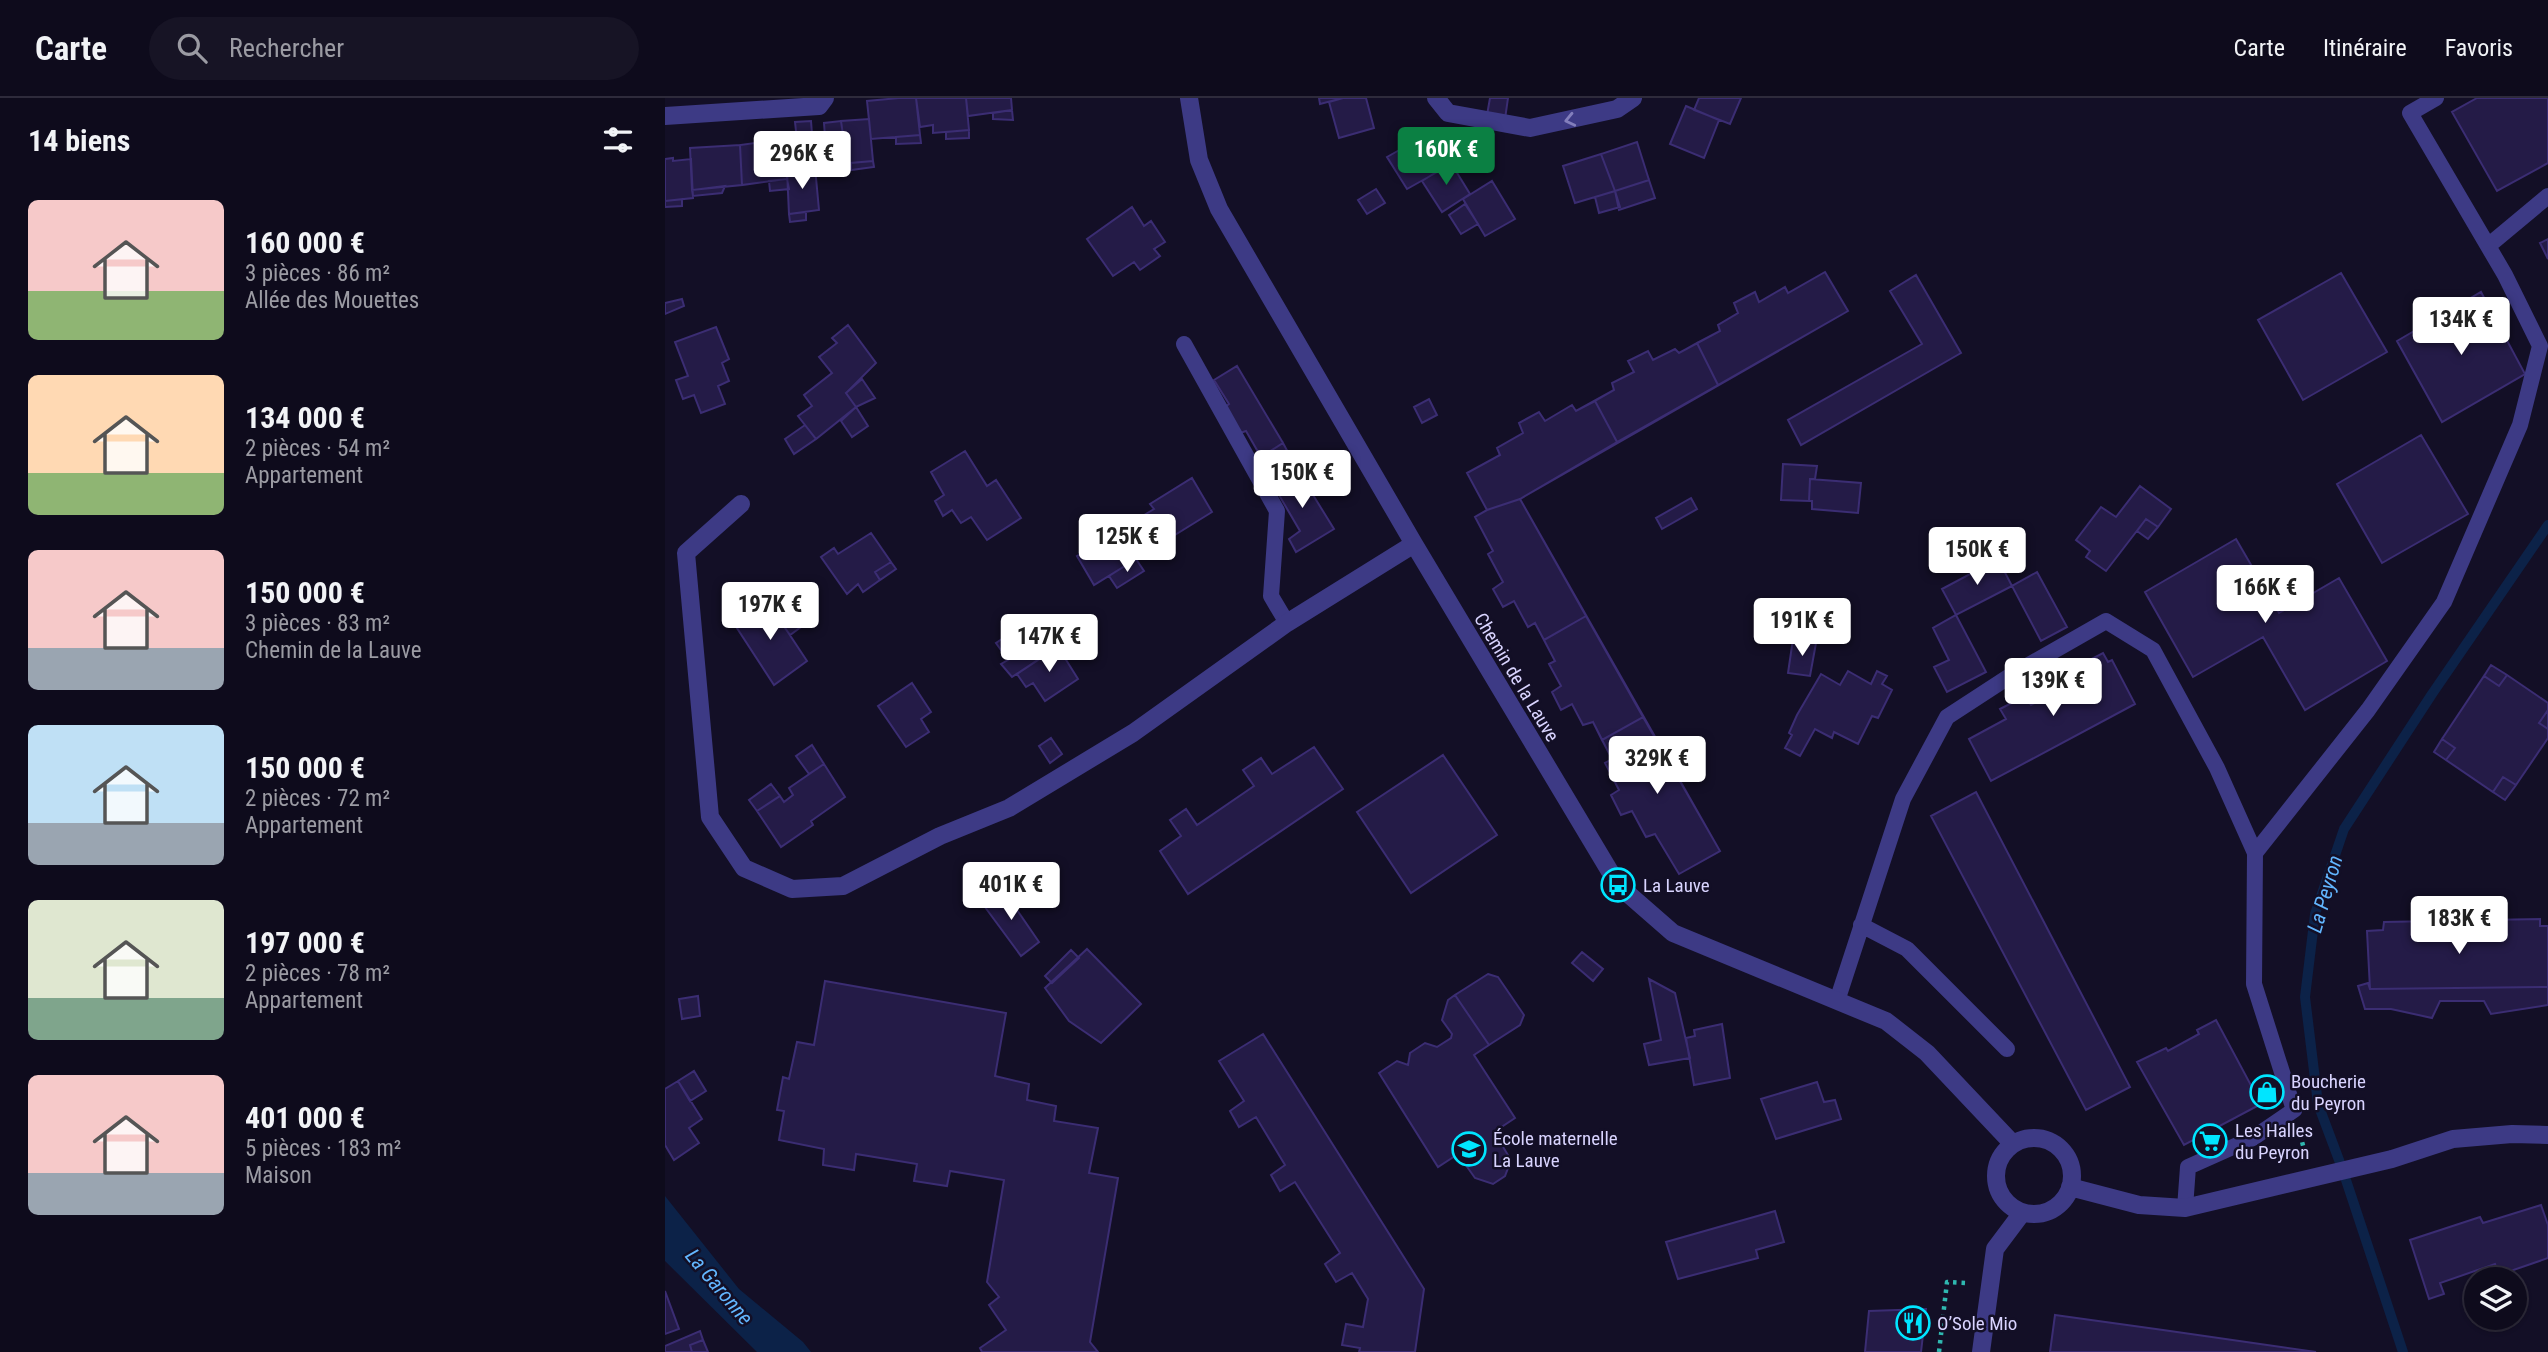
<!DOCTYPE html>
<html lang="fr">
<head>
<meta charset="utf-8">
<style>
  :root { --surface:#0e0b1c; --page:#171425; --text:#f1f3f6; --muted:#9b9ba3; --line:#2e2b3b; --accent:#0b8043 }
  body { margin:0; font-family:"Roboto Condensed",sans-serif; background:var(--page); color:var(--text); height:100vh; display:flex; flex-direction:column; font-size:26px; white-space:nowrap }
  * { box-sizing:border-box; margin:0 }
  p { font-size:23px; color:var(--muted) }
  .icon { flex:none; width:38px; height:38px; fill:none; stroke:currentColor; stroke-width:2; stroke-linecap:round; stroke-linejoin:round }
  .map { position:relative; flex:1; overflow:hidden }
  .details { display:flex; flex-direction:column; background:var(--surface); width:665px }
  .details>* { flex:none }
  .tools { position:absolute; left:1799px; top:1169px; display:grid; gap:14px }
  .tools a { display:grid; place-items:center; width:63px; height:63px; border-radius:50%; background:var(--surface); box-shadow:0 2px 5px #0004,0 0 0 2px var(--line); font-size:35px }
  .price { position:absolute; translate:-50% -60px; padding:0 16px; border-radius:7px; background:#fff; color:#222; font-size:23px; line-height:46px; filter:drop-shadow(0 2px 4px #0008) }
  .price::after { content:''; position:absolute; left:50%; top:42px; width:21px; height:16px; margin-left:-10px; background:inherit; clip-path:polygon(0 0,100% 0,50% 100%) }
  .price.selected { background:var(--accent); color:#fff }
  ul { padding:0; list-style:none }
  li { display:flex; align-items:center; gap:21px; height:175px; padding:0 28px }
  li span { display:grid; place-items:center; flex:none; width:196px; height:140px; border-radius:10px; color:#555 }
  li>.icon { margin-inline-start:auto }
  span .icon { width:84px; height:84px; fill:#fffc; stroke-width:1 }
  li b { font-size:30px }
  h2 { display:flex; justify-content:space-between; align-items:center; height:84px; padding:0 28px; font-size:30px }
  header { display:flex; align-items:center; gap:42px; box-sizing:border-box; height:98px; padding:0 35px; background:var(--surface); border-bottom:2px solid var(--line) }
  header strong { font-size:33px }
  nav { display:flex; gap:38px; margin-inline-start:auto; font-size:24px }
  .search { width:490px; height:63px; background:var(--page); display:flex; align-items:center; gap:18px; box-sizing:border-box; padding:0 24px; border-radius:38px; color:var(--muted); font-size:26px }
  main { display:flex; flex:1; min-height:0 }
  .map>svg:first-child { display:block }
  .water { fill:#0c2248 }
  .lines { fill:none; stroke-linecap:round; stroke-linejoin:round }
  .stream { stroke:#0c2248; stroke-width:10 }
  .building { fill:#241b47; stroke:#3b2d73; stroke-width:2 }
  .path { stroke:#2fb8b0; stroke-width:4.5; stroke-dasharray:3.5 5; stroke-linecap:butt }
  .service { stroke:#3d3a85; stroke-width:16 }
  .minor { stroke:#3d3a85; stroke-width:18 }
  .oneway { stroke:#837fbc }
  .labels { text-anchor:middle; stroke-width:5; stroke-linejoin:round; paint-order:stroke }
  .street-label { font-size:19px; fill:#d9d4ff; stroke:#130f26 }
  .poi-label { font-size:19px; fill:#d9d4ff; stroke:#130f26; text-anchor:start }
  .water-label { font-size:21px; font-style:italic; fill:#62b6ff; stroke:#130f26 }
</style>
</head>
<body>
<header>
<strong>Carte</strong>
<div class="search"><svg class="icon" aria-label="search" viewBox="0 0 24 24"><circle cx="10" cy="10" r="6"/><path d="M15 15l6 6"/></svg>Rechercher</div>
<nav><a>Carte</a><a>Itinéraire</a><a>Favoris</a></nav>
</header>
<main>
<section class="details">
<h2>14 biens<svg class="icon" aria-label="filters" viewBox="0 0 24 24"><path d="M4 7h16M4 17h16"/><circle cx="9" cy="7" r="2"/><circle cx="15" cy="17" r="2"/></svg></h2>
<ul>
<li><span style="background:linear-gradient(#f6c9c9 65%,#8fb573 0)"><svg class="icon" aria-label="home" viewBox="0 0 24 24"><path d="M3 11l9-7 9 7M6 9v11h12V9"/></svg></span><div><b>160 000 €</b><p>3 pièces · 86 m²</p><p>Allée des Mouettes</p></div></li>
<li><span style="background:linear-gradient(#ffd9b3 70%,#8fb573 0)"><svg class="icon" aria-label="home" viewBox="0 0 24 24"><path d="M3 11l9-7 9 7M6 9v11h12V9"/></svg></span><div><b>134 000 €</b><p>2 pièces · 54 m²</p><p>Appartement</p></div></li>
<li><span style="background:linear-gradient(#f6c9c9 70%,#9aa5b1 0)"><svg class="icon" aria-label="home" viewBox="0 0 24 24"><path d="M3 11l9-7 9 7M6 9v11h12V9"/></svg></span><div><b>150 000 €</b><p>3 pièces · 83 m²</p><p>Chemin de la Lauve</p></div></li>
<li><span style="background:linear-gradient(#bfe0f5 70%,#9aa5b1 0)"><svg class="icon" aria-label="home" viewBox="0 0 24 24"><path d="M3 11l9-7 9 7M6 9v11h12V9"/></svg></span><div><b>150 000 €</b><p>2 pièces · 72 m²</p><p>Appartement</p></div></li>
<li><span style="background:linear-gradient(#dfe7d0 70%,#7fa58c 0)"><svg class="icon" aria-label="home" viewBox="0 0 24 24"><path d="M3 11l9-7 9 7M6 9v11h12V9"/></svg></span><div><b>197 000 €</b><p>2 pièces · 78 m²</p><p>Appartement</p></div></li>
<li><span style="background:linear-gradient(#f6c9c9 70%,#9aa5b1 0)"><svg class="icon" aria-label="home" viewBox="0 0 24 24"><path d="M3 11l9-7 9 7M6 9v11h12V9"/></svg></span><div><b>401 000 €</b><p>5 pièces · 183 m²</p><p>Maison</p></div></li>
</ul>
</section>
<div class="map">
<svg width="1883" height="1254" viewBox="0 0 1883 1254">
  <rect width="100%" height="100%" fill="#130f26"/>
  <path class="water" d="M0,1098L74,1191L138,1244L146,1254H92L0,1163Z"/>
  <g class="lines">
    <path class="stream" d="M1738,1254L1677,1070L1653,1006L1640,899L1650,816L1679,731L1767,596L1883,427"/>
  </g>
  <path class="building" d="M234,0H251L255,37L206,41L202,3Z
    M251,0H301L304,32L268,35V27L255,29Z
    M301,0H346L347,12L303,18Z
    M654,0H678L655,6Z
    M678,0H701L709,30L674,40L664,4Z
    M825,0H843L840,21L822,17Z
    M1034,0H1076L1065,26L1029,12Z
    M1812,0H1883V65L1832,93L1787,14Z
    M1021,8L1054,22L1039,60L1005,46Z
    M347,12L348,22L328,21V15Z
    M204,21L208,63L161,67L160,39L178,37L176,23Z
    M146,23L148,49L133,51L130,24Z
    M176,23L178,37L160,39L159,25Z
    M304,32V40L281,41V34Z
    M255,37L256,45L231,46V39Z
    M119,41L122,81L77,87L75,47Z
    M754,41L774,73L742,91L722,59Z
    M972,44L984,82L950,93L936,56Z
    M75,47L77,87L27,92L25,50Z
    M936,56L950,93L910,105L898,68Z
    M8,60V63L26,61L28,100L0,103V61Z
    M208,63L209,69L186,72V65Z
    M786,65L805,96L777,114L757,83Z
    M150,69L154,112L124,116L122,72Z
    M122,81L124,91L105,93L104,83Z
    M984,82L990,100L954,112L950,93Z
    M827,83L850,121L820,138L798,101Z
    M60,88L57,95L28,98L27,92Z
    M711,91L720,105L702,116L693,102Z
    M950,93L955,109L934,115L930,99Z
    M17,101V108L0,109V103Z
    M800,106L813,126L796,136L784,117Z
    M467,109L479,128L486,123L500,144L489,151L495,158L475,172L469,164L448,178L422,141Z
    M141,114V122L125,124L124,116Z
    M1883,141V161L1875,145Z
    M1160,174L1183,213L855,401L1055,753L1014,776L990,736L981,739L967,713L956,717L946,697L954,692L940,665L947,661L928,624L918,627L907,606L896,612L887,594L896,588L884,566L890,563L870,525L863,529L849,503L838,509L828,491L838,484L823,456L828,453L810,419L822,412L802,375L835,357L832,350L858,335L854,325L874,314L880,323L907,307L911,313L949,292L947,285L969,274L963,263L983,253L988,262L1010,251L1014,255L1055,233L1053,227L1073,215L1069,205L1090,194L1094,204L1120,189L1123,195Z
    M1160,174L1183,213L1053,287L1032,245L1055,233L1053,227L1073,215L1069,205L1090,194L1094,204L1120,189L1123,195Z
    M1676,175L1722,254L1638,302L1593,222Z
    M1251,177L1296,255L1136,347L1123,322L1257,246L1225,193Z
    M1816,194L1860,276L1777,324L1732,243Z
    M17,201L19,208L0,216V205Z
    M183,227L211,265L181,295L191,309L151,341L133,318L147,308L139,297L167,275L154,259L172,245L167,240Z
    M51,229L64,261L57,265L64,283L53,288L60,306L36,315L29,297L18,301L11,282L23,278L10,244Z
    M1032,245L1053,287L952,344L930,303L949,292L947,285L969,274L963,263L983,253L988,262L1010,251L1014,255Z
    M572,268L618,345L596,359L581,333L575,335L560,309L564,306L549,282Z
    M197,281L210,300L191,309L181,295Z
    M764,301L772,317L757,325L749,309Z
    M930,303L952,344L855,401L822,412L802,375L835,357L832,350L858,335L854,325L874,314L880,323L907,307L911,313Z
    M191,309L203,328L187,339L176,323Z
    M140,327L151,341L129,356L120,341Z
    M1756,337L1803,416L1717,465L1672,386Z
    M618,345L632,371L607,385L593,361Z
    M300,353L322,388L331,382L356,420L322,442L306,419L296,425L287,412L278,418L270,403L279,397L266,374Z
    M1118,366L1152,368L1150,381H1145L1144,403L1116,402Z
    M632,371L669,431L631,454L624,441L635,433L607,385Z
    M527,380L547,414L429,487L412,458L489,411L485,406Z
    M1145,381L1196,385L1193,415L1147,411V403H1144Z
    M1475,388L1506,411L1493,429L1481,421L1441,473L1421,459L1425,453L1411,442L1436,409L1451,419Z
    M1026,400L1032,411L997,431L991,420Z
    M855,401L921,518L879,542L870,525L863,529L849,503L838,509L828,491L838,484L823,456L828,453L810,419L822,412Z
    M1481,421L1493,429L1483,441L1472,433Z
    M206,435L226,464L210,474L215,482L198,494L193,486L182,496L156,459L169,450L173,456Z
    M1571,441L1614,515L1674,480L1722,563L1640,612L1598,539L1528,579L1480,494Z
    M471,461L479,473L452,490L444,478Z
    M1333,461L1347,488L1291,517L1277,491Z
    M226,464L231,471L215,482L210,474Z
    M1372,474L1402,529L1376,543L1347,488Z
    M101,501L142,563L109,587L68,524Z
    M1291,517L1321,574L1282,594L1269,569L1284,562L1268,530Z
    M921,518L978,619L937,642L928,624L918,627L907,606L896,612L887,594L896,588L884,566L890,563L879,542Z
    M131,522L136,529L125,537L120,530Z
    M365,522L386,553L347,579L336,566L343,562L331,545Z
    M1128,541L1151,545L1145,578L1123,575Z
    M393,549L413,581L380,603L368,585L361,589L352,576Z
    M1438,555L1443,564L1447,562L1470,606L1326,683L1304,641L1341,621L1335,611L1360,598L1366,607L1413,582L1407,571Z
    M1826,567L1842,577L1834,588L1819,578Z
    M1183,573L1206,586L1212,573L1222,578L1217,586L1227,592L1213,620L1207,618L1193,646L1169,634L1167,640L1150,631L1135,658L1120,650L1127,637L1124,635L1132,617L1156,576L1175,587Z
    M1842,577L1883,605V612L1874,625L1883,631V640L1851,687L1838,679L1828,694L1781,662L1790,650L1777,641L1819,578L1834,588Z
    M247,585L266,614L256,621L264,634L241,649L213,608Z
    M1883,612V631L1874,625Z
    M978,619L1055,753L1014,776L990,736L981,739L967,713L956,717L946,697L954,692L940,665L947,661L937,642Z
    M386,640L397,656L385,665L374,648Z
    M1777,641L1790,650L1781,662L1769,654Z
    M147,647L159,666L144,676L131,658Z
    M649,649L678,691L523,796L495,753L516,738L505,722L521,711L532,727L589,688L578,672L596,660L607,676Z
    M778,657L832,737L746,795L692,714Z
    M159,666L180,699L146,723L148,727L116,749L92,713L115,698L119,704L128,697L124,690Z
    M1838,679L1851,687L1840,702L1828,694Z
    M106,686L115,698L92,713L84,702Z
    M1311,694L1465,989L1421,1012L1266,718Z
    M337,790L374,844L356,858L317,805Z
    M1875,821V828H1883V889L1705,891L1702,833L1718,832L1719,824L1770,823V830L1822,829V822Z
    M422,851L476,906L436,945L404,923L380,890Z
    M406,852L414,860L387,885L380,878Z
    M917,854L938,871L928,883L907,865Z
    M823,876L833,879L859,917L855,927L824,947L790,897Z
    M984,881L1010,895L1025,960L984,967L979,946L996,942Z
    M160,883L341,915L330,978L364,986L362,1002L391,1008L389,1023L433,1030L424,1075L453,1080L425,1244L433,1254H317L315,1250L341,1232L324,1207L334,1199L322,1184L339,1082L285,1073L282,1088L249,1083L252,1066L191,1056L189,1072L158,1067L159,1051L114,1042L119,1013L112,1012L118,979L124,981L132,944L149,947Z
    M1703,885L1705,891L1883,889V907L1826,916L1819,903H1775L1767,920L1726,911H1700L1693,888Z
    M790,897L824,947L809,957L850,1020L829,1034L846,1062L840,1078L828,1086L810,1080L793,1056L773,1069L714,975L732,963L743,967L745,955L760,945L772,949L786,940L787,936L777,922L783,902Z
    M33,898L35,918L17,921L14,901Z
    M1551,922L1596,1006L1519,1047L1472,964L1501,950L1503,953L1534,936L1532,932Z
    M1057,926L1065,980L1029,987L1021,940L1030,938L1029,932Z
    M598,936L759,1191L750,1254H694L695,1250L677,1247L681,1226L698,1229L703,1201L687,1175L671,1184L660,1166L675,1155L630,1084L615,1093L606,1077L620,1067L591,1019L574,1029L565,1013L579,1003L554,963Z
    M29,973L41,993L25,1003L13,983Z
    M13,983L37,1021L24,1030L34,1045L9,1062L0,1047V991Z
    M1152,984L1159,1004L1170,1002L1176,1021L1111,1041L1096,1001Z
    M1876,1107L1883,1127V1160L1834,1177L1830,1166L1775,1185L1779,1196L1764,1201L1745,1142L1815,1119L1818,1125Z
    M1110,1113L1119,1144L1091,1152L1093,1160L1013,1181L1001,1144Z
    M0,1193L14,1231L0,1236Z
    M1261,1211L1256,1254H1200L1204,1213Z
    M1390,1217L1498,1232L1651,1254H1385Z
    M35,1233L38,1242L25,1247L27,1254H0V1248Z
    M38,1242L43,1254H27L25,1247Z"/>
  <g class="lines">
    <path class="path" d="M1635,1036L1640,1055
      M1274,1254L1282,1184L1301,1185"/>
    <path class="service" d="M1823,148L1883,98
      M519,246L612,413L606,498L622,525
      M1196,827L1242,851L1342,951
      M1172,903L1238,701L1282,619L1348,576L1441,523L1488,552L1552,670L1590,755
      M1520,1110L1523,1069L1588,1040L1629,1012L1589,886L1590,755L1703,612L1779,504L1855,327L1875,248L1840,177L1745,15L1771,0"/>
    <path class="minor" d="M524,0L534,62L554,111L749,446L953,787L1008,835L1221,923L1262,955L1348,1046
      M771,0L783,15L865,30L952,11L968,0
      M0,18L154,8L160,0
      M76,406L21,455L45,719L79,770L127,791L178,788L275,738L344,710L468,635L622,525L749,446
      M1331 1078a38 38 0 1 1 76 0a38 38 0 1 1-76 0Z
      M1405,1089L1474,1107L1520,1110L1727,1061L1788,1041L1847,1036L1883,1037
      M1316,1254L1330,1151L1357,1115"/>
  </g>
  <defs><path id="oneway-chevron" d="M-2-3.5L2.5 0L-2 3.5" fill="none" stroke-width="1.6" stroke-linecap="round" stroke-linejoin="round" transform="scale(1.75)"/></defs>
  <use class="oneway" href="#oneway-chevron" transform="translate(905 22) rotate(167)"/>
  <defs>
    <symbol id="bus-ring" viewBox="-11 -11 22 22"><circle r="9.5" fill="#130f26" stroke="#00e5ff" stroke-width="1.5"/><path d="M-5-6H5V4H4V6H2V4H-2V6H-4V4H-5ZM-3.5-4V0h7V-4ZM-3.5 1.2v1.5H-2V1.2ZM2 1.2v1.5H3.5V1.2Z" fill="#00e5ff"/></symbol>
    <symbol id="shop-ring" viewBox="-11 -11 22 22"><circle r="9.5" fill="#130f26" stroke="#00e5ff" stroke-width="1.5"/><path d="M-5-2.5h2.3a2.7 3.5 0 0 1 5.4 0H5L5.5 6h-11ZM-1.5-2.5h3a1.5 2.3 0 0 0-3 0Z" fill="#00e5ff"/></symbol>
    <symbol id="supermarket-ring" viewBox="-11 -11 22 22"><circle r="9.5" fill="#130f26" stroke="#00e5ff" stroke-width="1.5"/><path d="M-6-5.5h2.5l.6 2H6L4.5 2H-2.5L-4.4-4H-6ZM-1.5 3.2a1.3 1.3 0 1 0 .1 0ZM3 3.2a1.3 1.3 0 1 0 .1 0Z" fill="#00e5ff"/></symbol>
    <symbol id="school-ring" viewBox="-11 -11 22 22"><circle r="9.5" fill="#130f26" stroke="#00e5ff" stroke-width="1.5"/><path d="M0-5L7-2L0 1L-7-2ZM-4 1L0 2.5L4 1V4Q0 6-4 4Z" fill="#00e5ff"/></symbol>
    <symbol id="restaurant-ring" viewBox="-11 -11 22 22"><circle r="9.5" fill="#130f26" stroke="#00e5ff" stroke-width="1.5"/><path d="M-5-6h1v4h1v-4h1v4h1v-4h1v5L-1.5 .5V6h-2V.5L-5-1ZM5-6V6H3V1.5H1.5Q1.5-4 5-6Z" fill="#00e5ff"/></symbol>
  </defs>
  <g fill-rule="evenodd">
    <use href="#bus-ring" x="934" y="768" width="38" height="38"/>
    <use href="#shop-ring" x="1583" y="975" width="38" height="38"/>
    <use href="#supermarket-ring" x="1526" y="1024" width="38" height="38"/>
    <use href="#school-ring" x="785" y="1032" width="38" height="38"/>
    <use href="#restaurant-ring" x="1229" y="1206" width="38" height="38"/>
  </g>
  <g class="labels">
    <g class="street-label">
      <text transform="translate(852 579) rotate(59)" y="7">Chemin de la Lauve</text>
    </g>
    <g class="poi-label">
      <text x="978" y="794">La Lauve</text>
      <text x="1626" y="990">Boucherie<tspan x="1626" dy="22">du Peyron</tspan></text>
      <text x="1570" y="1039">Les Halles<tspan x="1570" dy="22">du Peyron</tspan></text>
      <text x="828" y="1047">École maternelle<tspan x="828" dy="22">La Lauve</tspan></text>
      <text x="1272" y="1232">O’Sole Mio</text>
    </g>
    <g class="water-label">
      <text transform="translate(1660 796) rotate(-74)" y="7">La Peyron</text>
      <text transform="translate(54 1189) rotate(50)" y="7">La Garonne</text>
    </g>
  </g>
</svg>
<div class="tools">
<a><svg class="icon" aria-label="layers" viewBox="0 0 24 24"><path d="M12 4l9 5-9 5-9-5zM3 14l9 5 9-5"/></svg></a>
</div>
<b class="price selected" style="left:781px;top:89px">160K €</b>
<b class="price" style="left:137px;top:93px">296K €</b>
<b class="price" style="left:1796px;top:259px">134K €</b>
<b class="price" style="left:637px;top:412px">150K €</b>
<b class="price" style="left:462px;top:476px">125K €</b>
<b class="price" style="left:1312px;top:489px">150K €</b>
<b class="price" style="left:1600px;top:527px">166K €</b>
<b class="price" style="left:105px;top:544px">197K €</b>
<b class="price" style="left:1137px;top:560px">191K €</b>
<b class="price" style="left:384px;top:576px">147K €</b>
<b class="price" style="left:1388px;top:620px">139K €</b>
<b class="price" style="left:992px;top:698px">329K €</b>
<b class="price" style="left:346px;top:824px">401K €</b>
<b class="price" style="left:1794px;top:858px">183K €</b>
</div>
</main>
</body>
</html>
